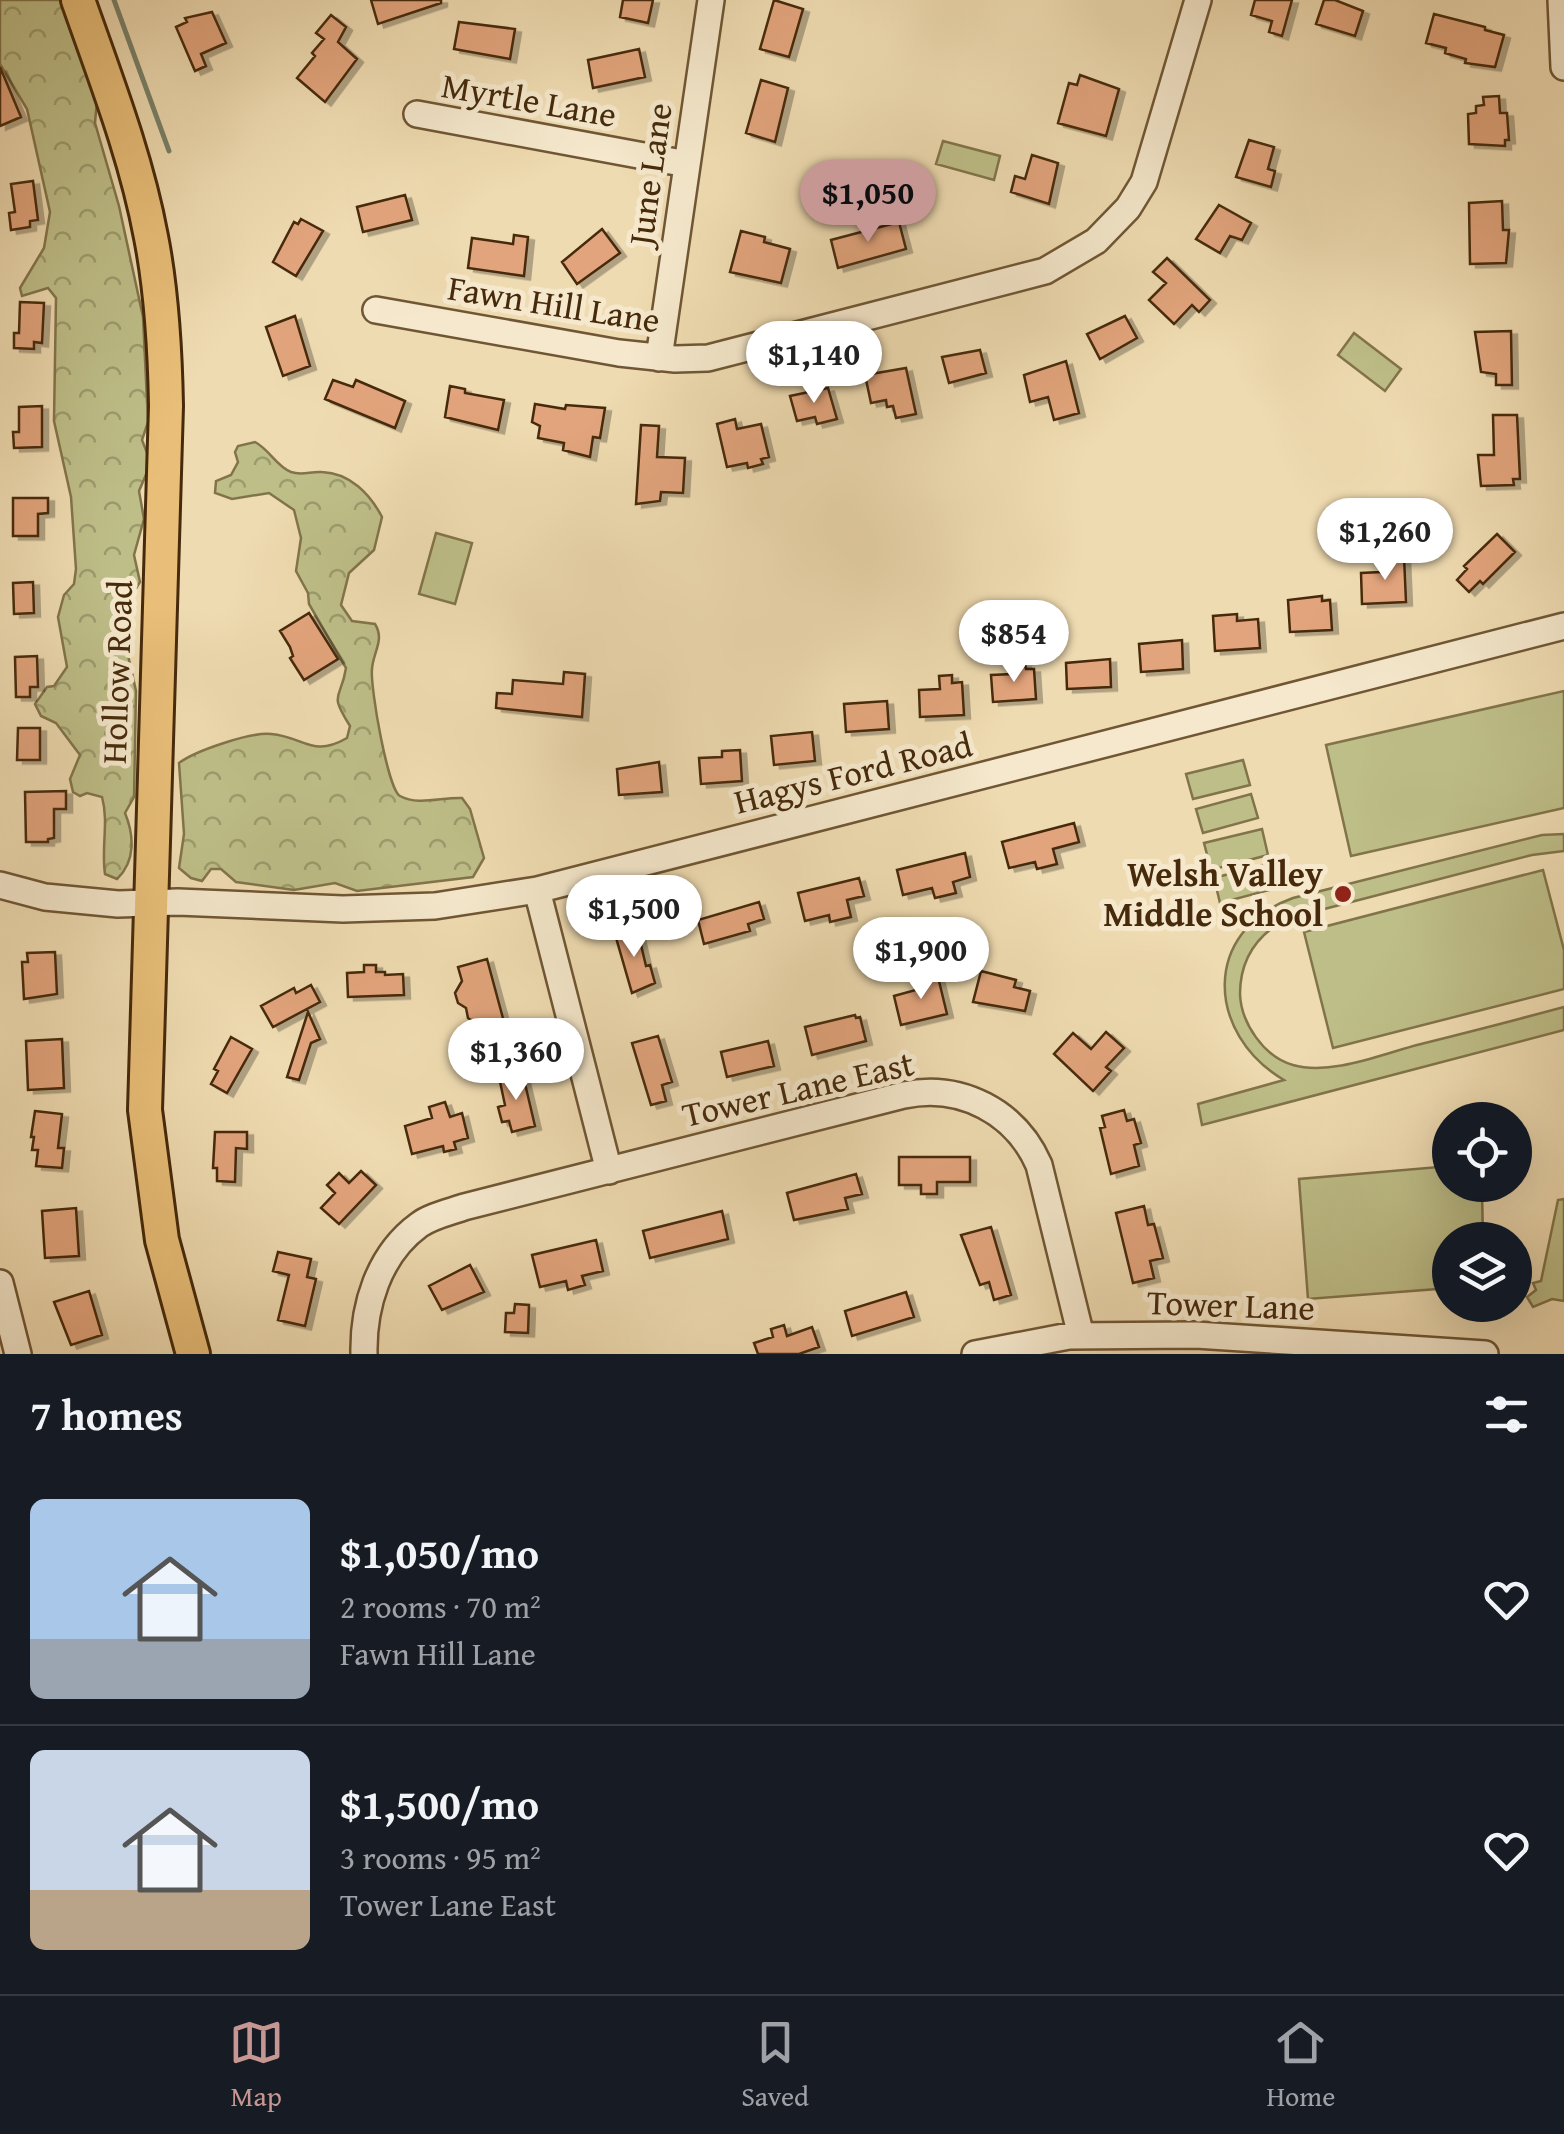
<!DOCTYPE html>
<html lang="en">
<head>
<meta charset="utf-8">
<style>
  :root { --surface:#171b24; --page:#20242c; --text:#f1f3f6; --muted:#9ea1a6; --line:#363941; --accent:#c59692 }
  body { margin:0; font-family:"Gentium Book Plus",serif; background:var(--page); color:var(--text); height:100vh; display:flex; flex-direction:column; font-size:38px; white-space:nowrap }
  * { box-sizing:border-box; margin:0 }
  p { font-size:32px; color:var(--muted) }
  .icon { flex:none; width:55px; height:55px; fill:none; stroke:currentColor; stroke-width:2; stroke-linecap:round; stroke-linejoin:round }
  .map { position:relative; height:1354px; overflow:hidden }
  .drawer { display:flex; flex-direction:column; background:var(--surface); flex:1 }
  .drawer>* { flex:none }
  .tools { position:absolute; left:1432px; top:1102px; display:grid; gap:20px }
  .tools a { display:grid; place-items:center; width:100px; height:100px; border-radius:50%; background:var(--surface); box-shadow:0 10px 40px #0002; font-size:50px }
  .price { position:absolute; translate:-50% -85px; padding:0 22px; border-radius:35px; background:#fff; color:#222; font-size:32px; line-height:65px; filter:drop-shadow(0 2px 5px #0008) }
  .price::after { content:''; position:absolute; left:50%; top:60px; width:30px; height:22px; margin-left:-15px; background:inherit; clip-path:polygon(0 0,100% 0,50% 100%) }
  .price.on { background:var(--accent); color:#111 }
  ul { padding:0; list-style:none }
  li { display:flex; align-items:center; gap:30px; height:250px; padding:0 30px }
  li+li { border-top:2px solid var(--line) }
  li span { display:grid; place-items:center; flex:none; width:280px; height:200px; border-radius:15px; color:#555 }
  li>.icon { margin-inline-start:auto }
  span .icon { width:120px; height:120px; fill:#fffc; stroke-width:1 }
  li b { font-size:42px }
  h2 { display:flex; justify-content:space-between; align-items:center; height:120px; padding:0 30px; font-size:42px }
  .menu { display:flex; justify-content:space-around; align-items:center; height:140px; border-top:2px solid var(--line); background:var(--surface); font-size:28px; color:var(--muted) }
  .menu a { display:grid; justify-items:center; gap:5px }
  .menu .on { color:var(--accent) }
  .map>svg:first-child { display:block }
  .forest { fill:url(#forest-crowns); stroke:#82744a; stroke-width:2.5 }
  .pitch { fill:#bebe88; stroke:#82744a; stroke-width:2.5 }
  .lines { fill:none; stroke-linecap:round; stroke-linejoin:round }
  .stream { stroke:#78816a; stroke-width:5 }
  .building { fill:#e2a47c; stroke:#462a0b; stroke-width:2.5; filter:url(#shadow) }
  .minor-casing { stroke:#705634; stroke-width:30 }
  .major-casing { stroke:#462a0b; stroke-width:38 }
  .minor { stroke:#f5e8cc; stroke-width:25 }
  .major { stroke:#e8be78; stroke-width:32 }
  .poi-dot { fill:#8f2418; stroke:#f5e8cc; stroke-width:4 }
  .labels { text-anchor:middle; stroke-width:10; stroke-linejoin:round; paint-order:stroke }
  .street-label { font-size:35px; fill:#462a0b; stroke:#f5e8cc }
  .poi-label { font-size:35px; font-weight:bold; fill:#462a0b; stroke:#f5e8cc; text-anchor:end }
</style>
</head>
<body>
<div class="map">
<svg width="1564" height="1354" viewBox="0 0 1564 1354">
  <defs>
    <pattern id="forest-crowns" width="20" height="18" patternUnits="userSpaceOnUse" patternTransform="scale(2.5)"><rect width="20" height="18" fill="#bebe88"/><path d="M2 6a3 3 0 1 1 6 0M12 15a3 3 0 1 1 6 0" fill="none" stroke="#9c9b6d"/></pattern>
    <filter id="shadow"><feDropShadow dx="6" dy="3.5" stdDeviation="0" flood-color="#0004"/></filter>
  </defs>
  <rect width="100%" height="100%" fill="#efdbb1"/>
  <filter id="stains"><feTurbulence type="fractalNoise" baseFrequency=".002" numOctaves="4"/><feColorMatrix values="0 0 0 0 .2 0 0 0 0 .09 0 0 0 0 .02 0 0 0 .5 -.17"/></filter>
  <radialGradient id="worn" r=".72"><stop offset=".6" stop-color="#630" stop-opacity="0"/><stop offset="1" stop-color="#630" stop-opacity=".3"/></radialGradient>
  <path class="forest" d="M0,0H60L97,100L95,123L119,206L143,317L148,422L142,440L151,463L139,491L144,519L134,555L140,582L125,606L123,633L136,691L134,797L125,813C134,835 136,861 117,879L105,874C101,848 109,822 102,797L87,793L80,796L73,792L70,779L80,755L56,723L41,716L35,704L47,687L54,686L67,667L58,617L64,595L74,584L76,569L71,497L54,421L56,298L48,288L22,296L20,288L44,248L50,212L27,109L0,64Z
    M255,442C270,450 276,466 291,472C302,476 311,471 322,472C350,473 370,494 382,517L374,550L349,573L341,605L352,621L375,624C385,640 373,652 372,669C370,687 388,790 400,796C418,806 442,797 462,798L470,809L484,858L473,877L357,891L335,883L294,890L236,882L221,869H211L202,881L191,878L179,868L184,834L179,763C195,751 250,732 271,734C305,737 312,758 347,738L350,726C328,691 341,701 346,668L309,604L308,593L296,571L301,538L294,510L269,493L232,499L215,493L216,481L231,475L238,462L235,452L238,446Z"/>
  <path class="pitch" d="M943,141L1000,156L994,180L936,164Z
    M1354,333L1401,369L1385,391L1338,355Z
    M436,533L472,543L455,604L419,594Z
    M1564,691V808L1351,856L1326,745Z
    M1243,760L1250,785L1193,799L1186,774Z
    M1251,794L1258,818L1203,833L1196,809Z
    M1262,829L1268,855L1211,870L1204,843Z
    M1564,834V851L1532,855L1286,919C1257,935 1240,960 1240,994C1241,1023 1264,1057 1293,1065C1332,1076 1384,1053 1421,1044C1469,1032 1516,1020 1564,1007V1030L1202,1125L1198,1104L1284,1080C1206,1034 1201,931 1293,898L1542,835Z
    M1270,863L1277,888L1220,903L1214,878Z
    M1543,870L1564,950V989L1333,1048L1304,932Z
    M1450,1166V1185H1493L1482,1190L1483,1240H1450V1288L1308,1299L1299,1179Z
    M1564,1199V1301L1552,1299L1533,1307L1527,1297L1536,1290L1533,1283L1541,1281L1558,1200Z"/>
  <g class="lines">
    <path class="stream" d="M114,0L169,151"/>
  </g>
  <path class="building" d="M371,0H441V3L378,24Z
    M623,0H653L648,23L620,17Z
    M774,0L803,9L789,57L760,49Z
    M1255,0H1292L1282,36L1269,32L1272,21L1251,15Z
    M1324,0H1335L1363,11L1355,36L1316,24Z
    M212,12L226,43L201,54L206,66L195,71L176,27L187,22L185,18Z
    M1434,14L1485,27V30L1504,35L1495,67L1465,63L1466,59L1445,53L1446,48L1426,43Z
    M331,15L346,27L338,42L357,59L325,102L297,78L315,56L312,53L324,39L316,33Z
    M459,22L515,29L510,59L454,49Z
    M639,49L645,77L593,88L588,60Z
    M0,67L21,117L0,126Z
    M1080,75L1119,89L1106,136L1058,123L1069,83L1077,85Z
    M761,80L788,88L775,142L746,133Z
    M1499,96L1500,113H1507L1509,140H1505V146L1469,144L1468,114L1476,113V106L1484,105L1483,97Z
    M1249,140L1274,147L1268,169L1275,171L1271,187L1236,177Z
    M1032,155L1058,163L1049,204L1011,192L1015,176L1025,179Z
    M33,181L38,220L30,221V227L11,230L9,213L15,212L11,184Z
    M405,195L412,220L363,232L357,207Z
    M1502,201L1503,230H1509L1506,263L1470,264L1469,203Z
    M1219,205L1251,223L1242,240L1230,236L1220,253L1196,239Z
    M301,219L323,231L296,276L273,262L294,222L298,224Z
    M899,222L906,249L838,268L831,240Z
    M602,229L620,253L577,284L562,262Z
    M741,231L765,237L764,242L790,249L781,283L730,272Z
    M514,235L528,237L524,276L468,268L472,238L513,244Z
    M1167,258L1210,300L1199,312L1192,305L1174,324L1149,300L1166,283L1153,272Z
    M20,302L44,303L42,343L34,342V349L14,348V333H19Z
    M295,316L310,366L283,376L266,327Z
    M1125,316L1137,338L1100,359L1087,334Z
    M1511,331L1512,385H1496V374L1481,372L1475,332Z
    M980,350L986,373L949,383L942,357Z
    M1066,361L1079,413L1054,420L1048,397L1030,402L1024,375Z
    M906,368L916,414L896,418L893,406L887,407L886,400L871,403L865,375Z
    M333,380L353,387L356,380L405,401L395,428L325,399Z
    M450,386L465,389V393L504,400L498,430L445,417Z
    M828,388L837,419L817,424L815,417L797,421L790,396Z
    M535,404L565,409L566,405L605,408L600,438L593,437L590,457L563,450L564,443L538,438L540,426L532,422Z
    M42,406V447L14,448L13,432H19V407Z
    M1493,415H1517L1520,479H1513L1514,485L1481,486L1478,455H1494Z
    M735,419L737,429L761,424L769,457L761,459L763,464L748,468L747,463L727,467L717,424Z
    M641,425L659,426L657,457L685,458L683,493L661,492L660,501L636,504Z
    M13,498H48V513L38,514V536H13Z
    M1497,534L1515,552L1483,584L1480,581L1469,592L1457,580L1467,569L1464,566Z
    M1389,556H1404L1406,602L1362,604L1361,573L1381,572V562H1389Z
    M33,582L34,613L14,614L13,583Z
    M1322,596V601L1330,600L1332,630L1290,632L1288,600Z
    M309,613L338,659L304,680L290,658L293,656L290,647L280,631Z
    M1237,614V621L1258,619L1260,648L1215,651L1213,616Z
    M1182,640L1183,669L1141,672L1139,644Z
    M37,656L38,687H30V697H16L15,657Z
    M1110,659L1111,687L1067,689L1066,663Z
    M1025,664L1026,669H1034L1036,699L993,702L991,675L1013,674V665Z
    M564,672L585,674L582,717L496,708L497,693L512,694L513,680L563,684Z
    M952,675V683L962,682L964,715L920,717L919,690L940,689L939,676Z
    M887,701L889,729L846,732L844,704Z
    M18,728H40V760H17Z
    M812,732L815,761L774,765L771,736Z
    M740,750L742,781L701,784L699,758L722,757V751Z
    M659,762L662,792L619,795L617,769Z
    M66,791V809H54V838L48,839V842H26L25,792Z
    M1074,823L1079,842L1053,849L1057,864L1037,869L1035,862L1009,868L1002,842Z
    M965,853L970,877L953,882L956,893L935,898L932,888L903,895L897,870Z
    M859,878L864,896L847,900L851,917L830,922L829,915L805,921L798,893Z
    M759,902L764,919L748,924L750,931L704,944L698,920Z
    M637,928L646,966L650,965L655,983L632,993L615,934Z
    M55,952L57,994L24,999L22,962H28L27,953Z
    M487,959L504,1022L482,1028L468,1018L466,1008L458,1003L455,993L462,981L458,967Z
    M364,965H376V972H385V975L403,974L404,995L348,997L347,973L364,972Z
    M981,971L1016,980L1014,987L1030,991L1025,1011L973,1002Z
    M938,977L947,1014L901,1025L894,996L916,990L914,983Z
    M311,985L320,1002L273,1027L261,1006L294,988L296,993Z
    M308,1012L320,1039L311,1043L299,1080L287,1077Z
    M855,1015L856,1018L860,1017L866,1041L812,1055L805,1027Z
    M1106,1032L1124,1048L1106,1067L1111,1071L1093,1091L1054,1054L1073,1033L1091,1049Z
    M658,1036L672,1082L662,1085L666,1101L651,1105L632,1043Z
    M231,1037L252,1049L227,1093L211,1084L218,1071L214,1069Z
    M62,1039L64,1088L28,1090L26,1041Z
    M768,1041L774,1066L727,1077L721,1052Z
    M522,1071L535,1126L512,1132L509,1121L502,1122L498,1107L505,1105L499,1077Z
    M445,1102L450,1117L462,1113L468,1138L454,1142L456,1149L444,1152L443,1146L412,1154L405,1126L432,1118L429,1107Z
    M1124,1110L1127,1121L1134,1119L1141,1143L1134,1145L1139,1166L1111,1174L1100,1128L1105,1127L1102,1116Z
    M35,1111L62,1114L58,1148H64L62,1168L36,1166L38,1150H32L34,1137H31Z
    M215,1132H247V1149L236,1148L235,1182L217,1181V1168H213Z
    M899,1157H970V1182H937V1194H921V1185H899Z
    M361,1171L376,1185L339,1224L321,1208L335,1193L327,1185L339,1173L349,1183Z
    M856,1174L862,1194L845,1198L848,1209L794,1220L787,1193Z
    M1144,1206L1148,1225L1154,1224L1163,1258L1150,1261L1154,1278L1133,1283L1116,1213Z
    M76,1208L79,1256L45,1258L42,1211Z
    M722,1211L728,1239L650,1258L643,1231Z
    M991,1227L1011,1295L994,1300L989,1282L980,1285L961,1235Z
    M596,1240L603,1271L582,1276L585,1285L568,1290L566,1281L540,1287L532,1255Z
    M278,1252L311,1259L307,1277L316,1279L305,1326L278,1320L289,1275L273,1271Z
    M470,1265L484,1292L442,1310L429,1286Z
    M89,1291L102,1335L71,1345L54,1302Z
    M906,1292L914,1317L852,1336L845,1311Z
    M515,1304L529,1305L528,1333L505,1332L506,1313H514Z
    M784,1325L787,1336L812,1327L819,1347L799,1354H758L754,1343L773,1337L771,1329Z"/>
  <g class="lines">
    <defs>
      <path id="minor" d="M1561,0L1564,67
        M417,114L687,164
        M376,310L619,353L675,359L708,358L1045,271L1096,241L1128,208L1144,182L1198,0
        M659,358L711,0
        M0,885L45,897L118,904L178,902L343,909L435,906L537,890L1564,626
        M537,890L609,1171
        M0,1283L18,1354
        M364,1354C363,1307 378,1255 419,1225C431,1216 450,1212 464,1207L904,1095C961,1083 1016,1112 1039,1165L1081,1336
        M975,1354L1069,1336L1196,1335L1485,1354"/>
      <path id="major" d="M78,0C105,77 136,156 151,237C162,293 165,349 166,406L145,1110L162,1240L193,1354"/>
    </defs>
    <use href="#minor" class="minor-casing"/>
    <use href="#major" class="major-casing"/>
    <use href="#minor" class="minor"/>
    <use href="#major" class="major"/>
  </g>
  <circle class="poi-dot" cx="1343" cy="894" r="10"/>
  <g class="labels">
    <g class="street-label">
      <text transform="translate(529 100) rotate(10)" y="12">Myrtle Lane</text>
      <text transform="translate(650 174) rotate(-82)" y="12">June Lane</text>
      <text transform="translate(554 304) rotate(9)" y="12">Fawn Hill Lane</text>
      <text transform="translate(117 672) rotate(-88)" y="12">Hollow Road</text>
      <text transform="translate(853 773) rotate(-14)" y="12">Hagys Ford Road</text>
      <text transform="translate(798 1089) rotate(-13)" y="12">Tower Lane East</text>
      <text transform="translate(1231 1305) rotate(2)" y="12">Tower Lane</text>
    </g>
    <g class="poi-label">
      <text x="1323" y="886">Welsh Valley<tspan x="1323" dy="40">Middle School</tspan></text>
    </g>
  </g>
  <rect width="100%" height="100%" filter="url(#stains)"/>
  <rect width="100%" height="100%" fill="url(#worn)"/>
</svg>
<div class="tools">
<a><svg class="icon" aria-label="locate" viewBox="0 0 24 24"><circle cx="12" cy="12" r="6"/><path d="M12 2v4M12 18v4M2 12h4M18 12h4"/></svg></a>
<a><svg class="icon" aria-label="layers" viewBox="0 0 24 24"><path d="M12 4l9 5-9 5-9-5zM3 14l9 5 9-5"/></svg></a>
</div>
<b class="price on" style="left:868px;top:245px">$1,050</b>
<b class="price" style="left:814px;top:406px">$1,140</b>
<b class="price" style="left:1385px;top:583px">$1,260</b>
<b class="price" style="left:1014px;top:685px">$854</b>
<b class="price" style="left:634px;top:960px">$1,500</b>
<b class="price" style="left:921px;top:1002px">$1,900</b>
<b class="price" style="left:516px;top:1103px">$1,360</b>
</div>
<section class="drawer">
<h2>7 homes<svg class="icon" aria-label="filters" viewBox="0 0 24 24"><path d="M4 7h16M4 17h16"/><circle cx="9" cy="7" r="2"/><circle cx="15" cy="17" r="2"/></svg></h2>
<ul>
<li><span style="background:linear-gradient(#a9c7e8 70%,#9aa5b1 0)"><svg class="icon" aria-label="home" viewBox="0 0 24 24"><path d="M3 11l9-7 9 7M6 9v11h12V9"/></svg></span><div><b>$1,050/mo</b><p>2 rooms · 70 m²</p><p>Fawn Hill Lane</p></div><svg class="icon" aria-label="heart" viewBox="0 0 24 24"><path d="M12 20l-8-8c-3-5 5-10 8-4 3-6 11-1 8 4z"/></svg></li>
<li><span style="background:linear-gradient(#c9d6e8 70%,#b9a48a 0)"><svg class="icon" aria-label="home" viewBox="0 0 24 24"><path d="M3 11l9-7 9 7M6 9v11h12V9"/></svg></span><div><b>$1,500/mo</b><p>3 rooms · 95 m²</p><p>Tower Lane East</p></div><svg class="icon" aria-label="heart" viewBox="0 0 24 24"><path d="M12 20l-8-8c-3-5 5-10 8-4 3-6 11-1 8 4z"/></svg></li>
</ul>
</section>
<nav class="menu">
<a class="on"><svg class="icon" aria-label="map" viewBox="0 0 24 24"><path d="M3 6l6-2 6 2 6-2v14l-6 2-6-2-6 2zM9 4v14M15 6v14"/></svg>Map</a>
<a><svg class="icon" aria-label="saved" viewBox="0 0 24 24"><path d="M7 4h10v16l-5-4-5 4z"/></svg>Saved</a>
<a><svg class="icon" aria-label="home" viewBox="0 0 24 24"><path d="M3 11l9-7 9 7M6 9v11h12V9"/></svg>Home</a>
</nav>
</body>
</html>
